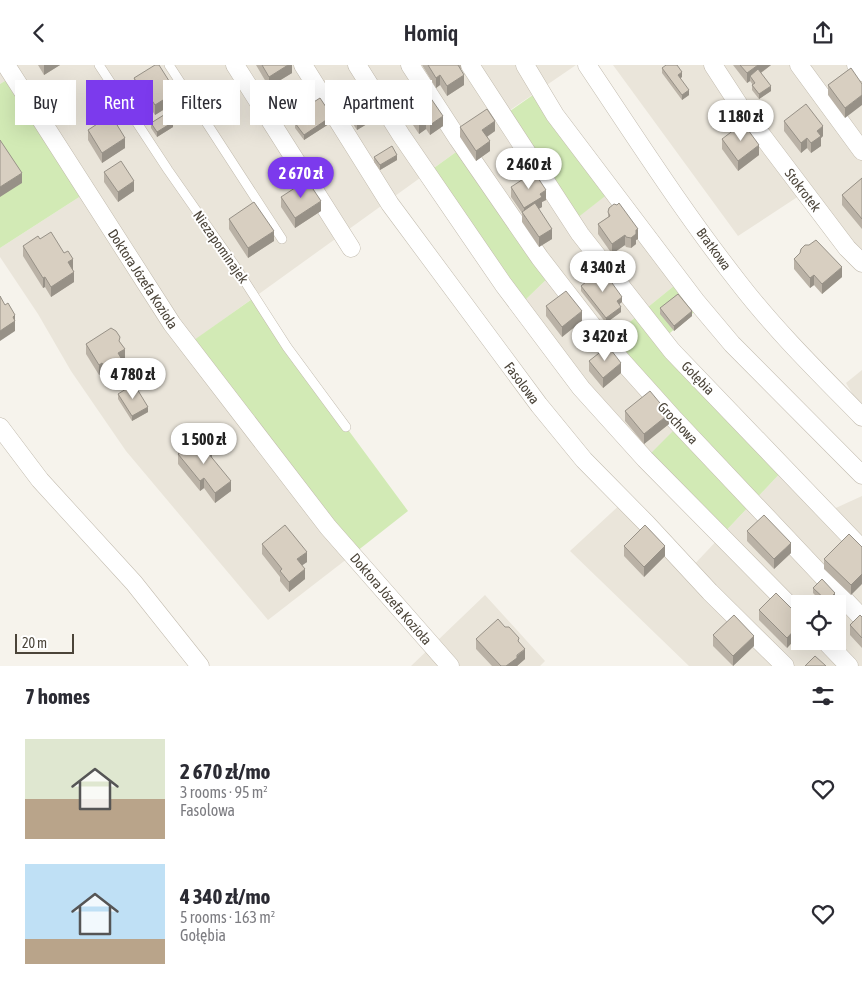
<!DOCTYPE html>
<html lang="en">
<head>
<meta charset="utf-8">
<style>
  :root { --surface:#fff; --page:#f2f2f3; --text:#2b2b33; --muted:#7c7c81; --accent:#7c3aed }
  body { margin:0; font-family:"Asap Condensed",sans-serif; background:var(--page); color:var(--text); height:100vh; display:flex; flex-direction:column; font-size:19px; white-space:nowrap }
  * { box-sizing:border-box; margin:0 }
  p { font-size:16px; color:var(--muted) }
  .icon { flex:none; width:28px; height:28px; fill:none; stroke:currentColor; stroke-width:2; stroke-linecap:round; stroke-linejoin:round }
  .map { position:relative; height:601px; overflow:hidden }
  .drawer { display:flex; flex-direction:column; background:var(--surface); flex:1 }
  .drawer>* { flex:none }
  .top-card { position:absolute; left:15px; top:15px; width:500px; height:45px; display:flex; gap:10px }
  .tools { position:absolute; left:791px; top:530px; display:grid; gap:10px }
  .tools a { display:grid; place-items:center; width:55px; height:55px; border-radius:0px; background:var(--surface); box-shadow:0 5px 20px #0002; font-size:25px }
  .scale { position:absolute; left:15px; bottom:12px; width:59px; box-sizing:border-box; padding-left:5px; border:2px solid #4b4439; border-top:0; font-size:14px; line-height:18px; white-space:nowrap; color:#4b4439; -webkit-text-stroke:4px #fff; paint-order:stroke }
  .price { position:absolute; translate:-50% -42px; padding:0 11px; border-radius:18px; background:#fff; color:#222; font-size:16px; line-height:32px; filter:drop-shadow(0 1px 2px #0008) }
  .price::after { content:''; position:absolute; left:50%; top:30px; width:15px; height:11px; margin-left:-8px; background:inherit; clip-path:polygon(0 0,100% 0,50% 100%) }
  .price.on { background:var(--accent); color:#fff }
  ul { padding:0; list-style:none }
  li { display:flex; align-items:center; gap:15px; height:125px; padding:0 25px }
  li span { display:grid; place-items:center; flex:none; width:140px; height:100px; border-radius:0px; color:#555 }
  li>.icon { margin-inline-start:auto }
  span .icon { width:60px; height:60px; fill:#fffc; stroke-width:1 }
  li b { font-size:21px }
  h2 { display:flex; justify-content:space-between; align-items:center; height:60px; padding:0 25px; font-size:21px }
  .tag { padding:0 18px; border-radius:0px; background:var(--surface); box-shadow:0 5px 20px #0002; font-size:18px; line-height:45px }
  .tag.on { background:var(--accent); color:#fff }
  header { display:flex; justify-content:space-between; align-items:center; height:65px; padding:0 25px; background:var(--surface); font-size:22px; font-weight:600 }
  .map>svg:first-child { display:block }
  .residential { fill:#eae5da; fill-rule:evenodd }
  .green { fill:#d2eab5 }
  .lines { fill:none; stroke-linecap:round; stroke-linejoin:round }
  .lane-casing { stroke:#c2bbae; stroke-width:10 }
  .street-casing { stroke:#c2bbae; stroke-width:19 }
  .lane { stroke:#fff; stroke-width:9 }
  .street { stroke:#fff; stroke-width:18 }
  .wall { fill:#bab2a6 }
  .shaded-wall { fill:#979187 }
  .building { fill:#d8cfc1; stroke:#979187 }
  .labels { text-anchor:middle; stroke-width:4; stroke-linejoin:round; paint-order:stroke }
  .street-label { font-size:14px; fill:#4b4439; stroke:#fff }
</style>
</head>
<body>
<header><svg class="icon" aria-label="back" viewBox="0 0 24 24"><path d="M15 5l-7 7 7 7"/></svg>Homiq<svg class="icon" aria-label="share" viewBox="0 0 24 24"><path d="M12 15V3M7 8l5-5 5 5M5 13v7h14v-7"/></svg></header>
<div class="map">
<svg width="862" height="601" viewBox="0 0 862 601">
  <rect width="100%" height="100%" fill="#f6f3ec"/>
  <path class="residential" d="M0,0H576L503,50L572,156L613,125L680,216L605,277L680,360L645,394L519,241L552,209L463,82L188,280L352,490L268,555L126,386L71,306L38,249L0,192V183L87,127L13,11L0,19Z
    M613,0H856L862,7V198L805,127L738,171Z
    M862,305V345L846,318Z
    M785,403L827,447L862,431V601H689L570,486L624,436L690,504ZM800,539H838V576H800Z
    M485,530L545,596L540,601H411Z"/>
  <path class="green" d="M13,11L87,127L0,183V19Z
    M540,25L613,125L572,157L503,51Z
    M463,82L552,209L519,241L427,108Z
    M680,216L700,242L663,274L785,403L721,471L645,394L679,360L605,277Z
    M255,232L287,282L408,446L352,490L187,280Z"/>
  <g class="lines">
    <defs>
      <path id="lane" d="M99,0L168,105L233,198L287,282L346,362
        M169,0L282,174"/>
      <path id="street" d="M6,0L172,259L328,462L450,601
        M235,0L351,183
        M303,0L390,139L539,340L584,395L647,459L710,527L785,601
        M357,0L401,70L503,219L581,323L645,394L800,551
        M410,0L458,74L540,193L605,277L675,355L862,553
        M470,0L580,169L672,286L862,484
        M525,0L555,50L695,235L732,279L862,410
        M587,0C636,73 684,148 739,218C776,266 820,309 862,352
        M713,0L739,40L847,183L862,198
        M799,0L862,86
        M856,0L862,7
        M0,362L40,415L134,518L200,601
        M825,576L849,601"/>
    </defs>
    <use href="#lane" class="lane-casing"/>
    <use href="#street" class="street-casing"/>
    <use href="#lane" class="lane"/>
    <use href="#street" class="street"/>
  </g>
  <path class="wall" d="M38,0H60L44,10Z
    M256,0H292V8L269,22Z
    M422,0H461V5L464,20L447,31L440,20L436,23Z
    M733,0H771L761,8L771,26L759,34L752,25V20H753L750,16L747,18Z
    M662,3L682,12L680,13L689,30L682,35L662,8Z
    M851,3L845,53L828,30V20Z
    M134,13L176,37L155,50L151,44L148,46L134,23Z
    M410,27L443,61L430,70L426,64L419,69L403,45V35L410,30Z
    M343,34L377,53L357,65L343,44Z
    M306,42L332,57L304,75L295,63V58L307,49L306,47Z
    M784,56L823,71L821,73V81L811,88L807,83L801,88L784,66Z
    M151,58L173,62L157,72L151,63Z
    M460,62L495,66L487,72L490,86L476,96L460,72Z
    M88,65L125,83L102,98L88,75Z
    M722,74L759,90L738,106L722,84Z
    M374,92L397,95L380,105L374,97Z
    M104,107L134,126L118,137L104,117Z
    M862,113V164L842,140V130Z
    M511,122L546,135L542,137V142L538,144L552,174L539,182L522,157V148L511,132Z
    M281,132L321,146L295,163L281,142Z
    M608,147L638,174L636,175V179L631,183L626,182L625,180L612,189L598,169V159L608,152Z
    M229,154L274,176L248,193L229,164Z
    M40,174L73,204L74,217L51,232L45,222L43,223L23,191V181Z
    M794,194L842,212L822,229L814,220L810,223L794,204Z
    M581,221L622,237L619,239L621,247L606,258L581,226Z
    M546,241L582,256L562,272L546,251Z
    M660,243L692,251L674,266L660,249Z
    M625,258L636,277L633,279L631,276L623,282L614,272V267Z
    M120,277L125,294L122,296L127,313L112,322L102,308L99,310L86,289V279Z
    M589,296L621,308L603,323L589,306Z
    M118,329L148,347L132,356L118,334Z
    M625,346L669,359L644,379L625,356Z
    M178,389L212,392L231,426L215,438L204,423L200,426L178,399Z
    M747,466L791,488L774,504L747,476Z
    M262,479L307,497L302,500L305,514L289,527L280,516V512L262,489Z
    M624,481L665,491L644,512L624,491Z
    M862,482L851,530L824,504V494Z
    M813,523L835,533L829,539H824L813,528Z
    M759,545L800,552V569L787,583L759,555Z
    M862,552V583L850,570V560Z
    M713,570L754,581L733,601L713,581Z
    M476,574L519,577L525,594L517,601H492L476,584Z"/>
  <path class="shaded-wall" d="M44,0H60L44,10Z
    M288,0H292V8L269,22V12Z
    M758,0H771L752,14L750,11V16L747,18V8Z
    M682,7V12L678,15V10Z
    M440,10V20L436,23V13Z
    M464,10V20L447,31V21Z
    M771,21V26L759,34V29Z
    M689,25V30L682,35V30Z
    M176,27V37L155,50V40Z
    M862,30V40L845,53V43Z
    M151,34V44L148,46V36Z
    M377,43V53L357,65V55Z
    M332,51V57L304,75V70Z
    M443,51V61L430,70V60Z
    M426,54V64L419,69V59Z
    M495,56V66L482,75V65Z
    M173,57V62L157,72V67Z
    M823,61V71L821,73V81L811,88V78L817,66Z
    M125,73V83L102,98V88Z
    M807,73V83L801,88V78Z
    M490,76V86L476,96V86Z
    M759,80V90L738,106V96Z
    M397,90V95L380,105V100Z
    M22,108V118L0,132V122Z
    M134,116V126L118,137V127Z
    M546,125V135L542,137V142L525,152L524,151V143L540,129Z
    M321,136V146L295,163V153Z
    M552,164V174L539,182V172Z
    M638,164V174L636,175V179L631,183V173L636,165Z
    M274,166V176L248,193V183Z
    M625,170V180L612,189V179Z
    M73,194V204L68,207V197Z
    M842,202V212L822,229V219Z
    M74,207V217L51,232V222Z
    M814,210V220L810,223V213Z
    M45,212V222L43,223V213Z
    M622,232V237L617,241V236Z
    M621,242V247L606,258V253Z
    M582,246V256L562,272V262Z
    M692,246V251L674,266V261Z
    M15,250V266L0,276V266Z
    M631,271V276L623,282V277Z
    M636,272V277L633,279V274Z
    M125,284V294L118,298V288Z
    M102,298V308L99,310V300Z
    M621,298V308L603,323V313Z
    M127,303V313L112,322V312Z
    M148,342V347L132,356V351Z
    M669,349V359L644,379V369Z
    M212,385V395L208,388Z
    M204,413V423L200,426V416Z
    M231,416V426L215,438V428Z
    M791,478V488L774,504V494Z
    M665,481V491L644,512V502Z
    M307,487V497L297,504V494Z
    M305,504V514L289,527V517Z
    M862,509V519L851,530V520Z
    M835,528V533L829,539H827V536Z
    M800,559V569L787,583V573Z
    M754,571V581L733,601V591Z
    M525,584V594L517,601H506Z"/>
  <path class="building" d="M155,0H159L176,27L155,40L151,34L148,36L134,13Z
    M262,0H288L269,12Z
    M428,0H458L464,10L447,21L440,10L436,13Z
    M666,0H677L682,7L678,10L689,25L682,30L662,3Z
    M740,0H758L747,8Z
    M851,3L862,19V30L845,43L828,20Z
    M758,4L771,21L759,29L752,20L755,18L750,11Z
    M421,19L443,51L430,60L426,54L419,59L403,35L411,29L410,27Z
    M364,21L377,43L357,55L343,34Z
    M320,33L332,51L304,70L295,58L310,48L306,42Z
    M806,39L823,61L817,66L821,71L811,78L807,73L801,78L784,56Z
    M487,44L495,56L482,65L490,76L476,86L460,62Z
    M167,48L173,57L157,67L151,58Z
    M111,50L125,73L102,88L88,65Z
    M743,58L759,80L738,96L722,74Z
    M0,75L22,108L0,122Z
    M392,81L397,90L380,100L374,92Z
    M121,96L134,116L118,127L104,107Z
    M534,107L546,125L540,129L542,132L524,143L511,122Z
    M862,113V154L842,130Z
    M307,115L321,136L295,153L281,132Z
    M254,137L274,166L248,183L229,154Z
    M535,138L552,164L539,172L522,147Z
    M619,138L638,164L636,165V169L631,173L626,172L625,170L612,179L598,159L610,151L608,147L609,143L614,139L617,140Z
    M51,167L64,188L68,186L73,194L68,197L74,207L51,222L45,212L43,213L23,181L38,171L40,174Z
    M816,175L842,202L822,219L814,210L810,213L794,194L800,188L801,184L805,180H809Z
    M602,204L622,232L617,236L621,242L606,253L581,221Z
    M566,226L582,246L562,262L546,241Z
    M678,229L692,246L674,261L660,243Z
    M0,231L5,240L8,238L15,250L13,252L15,256L0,266Z
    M625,258L636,272L633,274L631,271L623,277L614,267Z
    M111,263L116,266L120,272L119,276L125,284L118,288L127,303L112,312L102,298L99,300L86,279Z
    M608,281L621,298L603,313L589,296Z
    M134,319L148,342L132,351L118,329Z
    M650,326L669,349L644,369L625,346Z
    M197,374L202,380L205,377L212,385L208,388L231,416L215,428L204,413L200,416L178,389Z
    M764,450L791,478L774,494L747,466Z
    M285,460L307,487L297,494L305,504L289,517L280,506L282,504L262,479Z
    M645,460L665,481L644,502L624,481Z
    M849,469L862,482V509L851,520L824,494Z
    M822,514L835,528L827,536L813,523Z
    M776,528L800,552V559L787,573L759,545Z
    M734,550L754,571L733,591L713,570Z
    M860,550L862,552V573L850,560Z
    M498,554L505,562H509L519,573L518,576L525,584L517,590V593L506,601H501L476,574Z
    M815,591L826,601H805Z"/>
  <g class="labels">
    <g class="street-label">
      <text transform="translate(803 125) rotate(53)" y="5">Stokrotek</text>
      <text transform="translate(221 182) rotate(55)" y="5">Niezapominajek</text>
      <text transform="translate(714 184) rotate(54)" y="5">Bratkowa</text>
      <text transform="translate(143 214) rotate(57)" y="5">Doktora Józefa Kozioła</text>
      <text transform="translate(698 313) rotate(46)" y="5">Gołębia</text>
      <text transform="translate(522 318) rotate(53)" y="5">Fasolowa</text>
      <text transform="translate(678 358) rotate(47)" y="5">Grochowa</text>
      <text transform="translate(391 534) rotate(49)" y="5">Doktora Józefa Kozioła</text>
    </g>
  </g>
</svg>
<div class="tools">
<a><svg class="icon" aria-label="locate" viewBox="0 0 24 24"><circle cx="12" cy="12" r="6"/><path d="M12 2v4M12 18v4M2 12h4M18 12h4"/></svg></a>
</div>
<div class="scale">20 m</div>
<b class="price" style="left:741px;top:77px">1 180 zł</b>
<b class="price" style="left:529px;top:125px">2 460 zł</b>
<b class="price on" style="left:301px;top:134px">2 670 zł</b>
<b class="price" style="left:603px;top:228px">4 340 zł</b>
<b class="price" style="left:605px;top:297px">3 420 zł</b>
<b class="price" style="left:133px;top:335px">4 780 zł</b>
<b class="price" style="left:204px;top:400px">1 500 zł</b>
<div class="top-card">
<a class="tag">Buy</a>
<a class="tag on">Rent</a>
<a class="tag">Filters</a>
<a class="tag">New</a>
<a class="tag">Apartment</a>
</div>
</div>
<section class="drawer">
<h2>7 homes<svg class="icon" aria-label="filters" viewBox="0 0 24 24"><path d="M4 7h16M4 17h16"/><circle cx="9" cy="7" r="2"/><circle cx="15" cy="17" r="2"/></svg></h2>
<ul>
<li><span style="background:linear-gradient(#dfe7d0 60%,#b9a48a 0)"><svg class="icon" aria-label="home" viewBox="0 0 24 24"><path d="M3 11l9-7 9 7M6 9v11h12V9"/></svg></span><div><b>2 670 zł/mo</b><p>3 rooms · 95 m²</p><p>Fasolowa</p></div><svg class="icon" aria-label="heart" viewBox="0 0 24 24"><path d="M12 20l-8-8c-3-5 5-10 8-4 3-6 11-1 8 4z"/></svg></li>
<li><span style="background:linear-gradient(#bfe0f5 75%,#b9a48a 0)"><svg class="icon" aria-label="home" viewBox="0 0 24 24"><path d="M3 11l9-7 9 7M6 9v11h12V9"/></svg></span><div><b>4 340 zł/mo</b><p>5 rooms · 163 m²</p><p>Gołębia</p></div><svg class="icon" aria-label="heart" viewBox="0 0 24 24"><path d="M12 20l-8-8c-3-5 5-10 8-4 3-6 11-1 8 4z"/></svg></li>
</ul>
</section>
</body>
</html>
